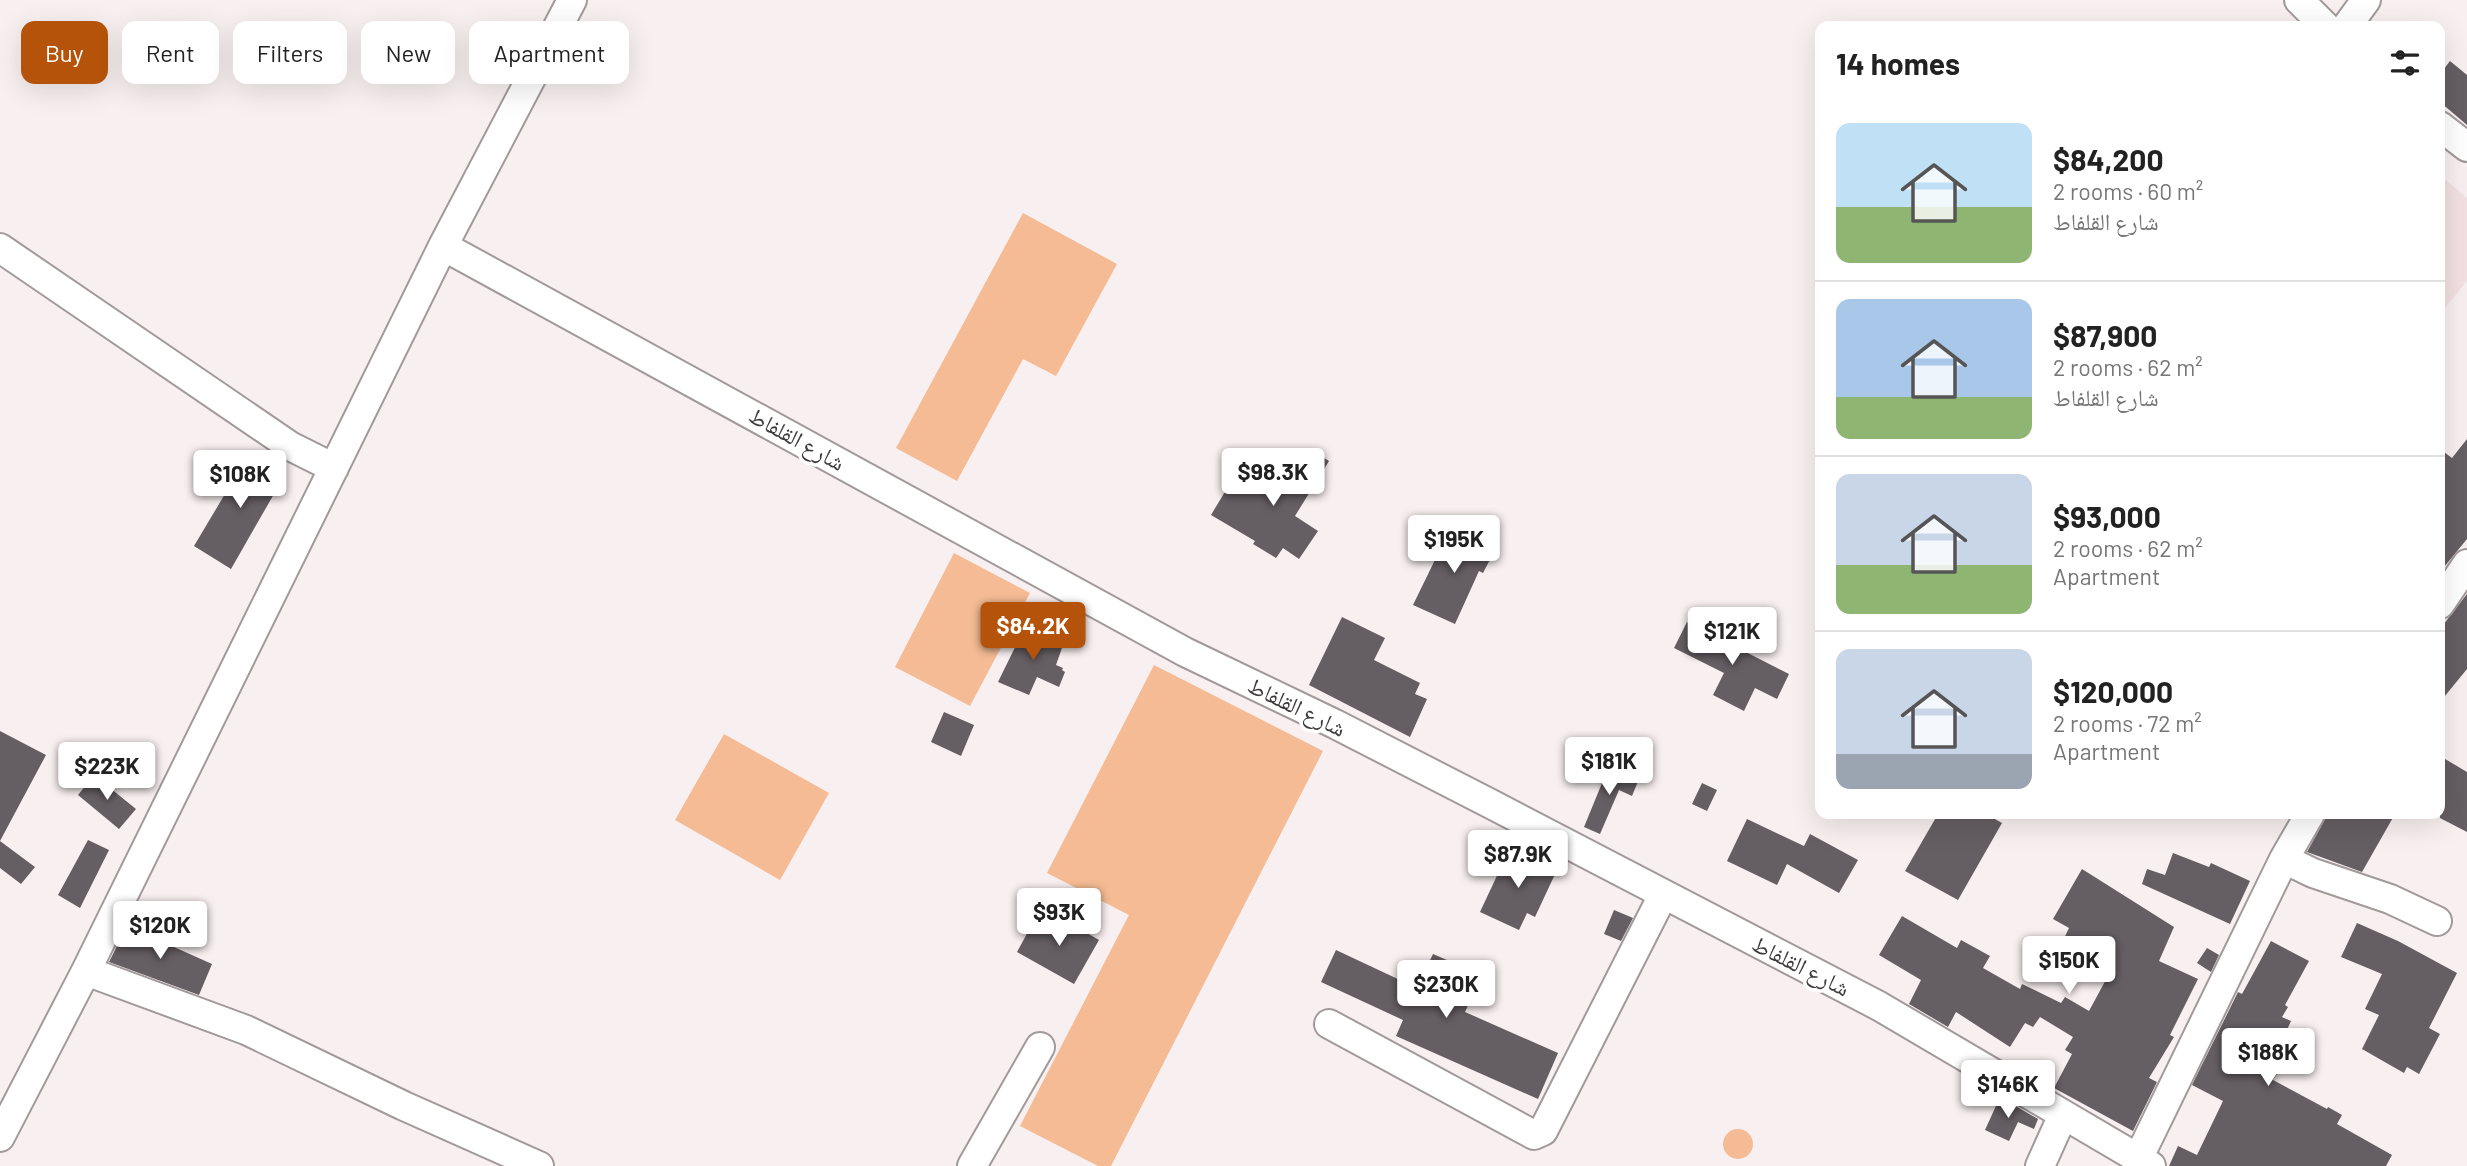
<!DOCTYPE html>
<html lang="en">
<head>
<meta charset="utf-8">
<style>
  :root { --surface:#fff; --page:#f6f6f6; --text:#222; --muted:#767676; --line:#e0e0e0; --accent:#b45309 }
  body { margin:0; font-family:Barlow,"Noto Naskh Arabic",sans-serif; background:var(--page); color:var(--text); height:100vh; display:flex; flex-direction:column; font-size:26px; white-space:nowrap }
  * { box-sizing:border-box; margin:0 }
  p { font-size:23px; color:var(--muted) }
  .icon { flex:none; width:38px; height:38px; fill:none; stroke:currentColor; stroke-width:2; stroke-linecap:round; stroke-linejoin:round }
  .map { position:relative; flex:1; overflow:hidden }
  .sheet { position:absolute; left:1815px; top:21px; width:630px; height:798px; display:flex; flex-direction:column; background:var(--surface); border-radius:14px; box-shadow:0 7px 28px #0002 }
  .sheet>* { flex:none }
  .banner { position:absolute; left:21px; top:21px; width:665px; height:63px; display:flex; gap:14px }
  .price { position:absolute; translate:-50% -60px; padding:0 16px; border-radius:7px; background:#fff; color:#222; font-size:23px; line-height:46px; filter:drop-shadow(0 2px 4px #0008) }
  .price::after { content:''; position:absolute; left:50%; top:42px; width:21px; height:16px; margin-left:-10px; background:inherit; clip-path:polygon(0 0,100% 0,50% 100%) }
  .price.active { background:var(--accent); color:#fff }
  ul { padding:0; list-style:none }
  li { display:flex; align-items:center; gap:21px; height:175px; padding:0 21px }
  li+li { border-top:2px solid var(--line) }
  li span { display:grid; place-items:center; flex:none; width:196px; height:140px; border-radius:14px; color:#555 }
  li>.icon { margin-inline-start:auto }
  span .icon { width:84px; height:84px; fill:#fffc; stroke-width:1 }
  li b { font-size:30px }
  h2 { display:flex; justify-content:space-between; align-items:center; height:84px; padding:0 21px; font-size:30px }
  .tag { padding:0 24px; border-radius:14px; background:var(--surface); box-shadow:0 7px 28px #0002; font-size:24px; line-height:63px }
  .tag.active { background:var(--accent); color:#fff }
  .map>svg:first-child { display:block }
  .built { fill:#f2e0e2 }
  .green { fill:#f4bb94 }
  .building { fill:#655e62 }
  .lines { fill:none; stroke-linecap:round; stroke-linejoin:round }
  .minor-casing { stroke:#a29a9a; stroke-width:32 }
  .minor { stroke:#fff; stroke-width:28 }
  .labels { text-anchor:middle; stroke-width:7; stroke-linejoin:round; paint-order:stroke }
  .street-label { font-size:23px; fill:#3e3b3b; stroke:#fff }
</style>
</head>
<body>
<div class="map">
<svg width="2467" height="1166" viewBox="0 0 2467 1166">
  <rect width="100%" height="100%" fill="#f8eff0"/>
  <path class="built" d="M2440,175L2467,198V281L2440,314Z"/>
  <path class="green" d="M1023,213L1117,264L1056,376L1023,359L957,481L896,448Z
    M954,553L1030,593L970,706L895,667Z
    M1154,665L1323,751L1111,1166H1098L1020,1126L1129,915L1047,873Z
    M724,734L829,793L780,880L675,820Z
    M1723 1144a15 15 0 1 1 30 0a15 15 0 1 1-30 0Z"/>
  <path class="building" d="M2450,61L2467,75V125L2440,102V74Z
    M2467,439V539L2440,572V449L2452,458Z
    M1308,448L1329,461L1295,516L1318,531L1299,559L1283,548L1276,558L1253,544L1255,541L1211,515L1238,470L1279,494Z
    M250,452L286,473L231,569L194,546Z
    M1452,525L1496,548L1483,573L1479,571L1455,624L1413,605Z
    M2467,594V669L2440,702V629Z
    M1342,617L1385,638L1374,660L1420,683L1415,694L1427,699L1410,737L1309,685Z
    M1687,622L1789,674L1777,699L1755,688L1744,711L1713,695L1724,673L1674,648Z
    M1032,626L1050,634L1048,639L1063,645L1056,665L1063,668L1062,670L1065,672L1059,687L1037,677L1029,695L998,682L1025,627L1030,629Z
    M944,712L974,725L961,756L931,742Z
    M0,731L46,755L0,841L35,867L21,884L0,868Z
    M2440,756L2467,772V832L2440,818Z
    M1609,766L1639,779L1632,796L1619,790L1600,834L1584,827Z
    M94,775L136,809L119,829L78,795Z
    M1702,783L1717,790L1707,811L1692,804Z
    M1938,814H1986L2002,823L1958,900L1905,871Z
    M2328,814H2395L2362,872L2307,852Z
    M1747,819L1804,846L1810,834L1858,860L1839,893L1787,864L1777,885L1727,861Z
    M88,840L109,850L80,908L58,895Z
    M1509,850L1556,872L1535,917L1527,913L1519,930L1480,912Z
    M2173,853L2209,867L2211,863L2250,881L2230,924L2142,884L2147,869L2165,875Z
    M2082,869L2174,927L2159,961L2198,979L2170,1035L2174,1037L2149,1078L2157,1082L2133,1131L2054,1088L2072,1054L2065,1050L2073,1037L2040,1017L2033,1027L2025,1023L2010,1047L1956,1012L1948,1027L1909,1004L1921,980L1879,955L1902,916L1957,948L1961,940L1990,956L1983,968L2020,989L2022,984L2061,1003L2065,997L2089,1011L2109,974L2059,949L2069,928L2053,919Z
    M1614,910L1633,918L1621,941L1604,934Z
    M1057,916L1099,940L1074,984L1017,952L1036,917L1051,926Z
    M2357,923L2398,941L2457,973L2429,1028L2440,1034L2419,1074L2407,1067L2404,1073L2362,1049L2379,1015L2365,1009L2382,974L2341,957Z
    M127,926L212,964L199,995L109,962Z
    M2271,941L2309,961L2285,1005L2288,1007L2282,1017L2291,1021L2269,1069L2277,1074L2273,1080L2327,1109L2328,1107L2342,1115L2337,1124L2392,1155L2386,1166H2169L2178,1146L2197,1155L2223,1101L2192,1085L2238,992L2242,994Z
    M2207,948L2219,955L2211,972L2197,963Z
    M1336,950L1417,988L1433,954L1482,975L1465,1012L1558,1053L1538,1099L1396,1036L1403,1020L1321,982Z
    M2000,1097L2038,1119L2034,1129L2018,1122L2009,1141L1985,1130Z"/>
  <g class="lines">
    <defs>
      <path id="minor" d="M2299,0L2325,26
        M2347,26L2366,0
        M2440,126L2467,147
        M443,246L1185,652L1335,724L1491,804L1879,1006L2151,1166
        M0,248L290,446L334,468
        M2440,604L2467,564
        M2284,859L2313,873L2390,899L2437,921
        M86,971L246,1030L404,1106L539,1166
        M1329,1024L1534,1135L1543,1131L1663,895
        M0,1137L86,971L443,246L572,0
        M2138,1159L2284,859L2310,814
        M972,1166L1040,1047
        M2040,1166L2063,1115"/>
    </defs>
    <use href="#minor" class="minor-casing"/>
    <use href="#minor" class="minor"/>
  </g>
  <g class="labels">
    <g class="street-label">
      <text transform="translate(797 439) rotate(29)" y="8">شارع القلفاط</text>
      <text transform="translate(1297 707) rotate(26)" y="8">شارع القلفاط</text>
      <text transform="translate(1801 966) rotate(27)" y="8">شارع القلفاط</text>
    </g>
  </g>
</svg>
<b class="price" style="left:1273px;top:508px">$98.3K</b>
<b class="price" style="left:240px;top:510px">$108K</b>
<b class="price" style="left:1454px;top:575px">$195K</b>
<b class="price active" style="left:1033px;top:662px">$84.2K</b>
<b class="price" style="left:1732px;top:667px">$121K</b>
<b class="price" style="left:1609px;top:797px">$181K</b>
<b class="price" style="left:107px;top:802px">$223K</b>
<b class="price" style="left:1518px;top:890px">$87.9K</b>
<b class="price" style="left:1059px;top:948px">$93K</b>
<b class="price" style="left:160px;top:961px">$120K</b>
<b class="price" style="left:2069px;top:996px">$150K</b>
<b class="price" style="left:1446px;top:1020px">$230K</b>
<b class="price" style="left:2268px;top:1088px">$188K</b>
<b class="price" style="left:2008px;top:1120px">$146K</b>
<div class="banner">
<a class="tag active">Buy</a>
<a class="tag">Rent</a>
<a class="tag">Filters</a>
<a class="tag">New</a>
<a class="tag">Apartment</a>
</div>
<section class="sheet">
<h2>14 homes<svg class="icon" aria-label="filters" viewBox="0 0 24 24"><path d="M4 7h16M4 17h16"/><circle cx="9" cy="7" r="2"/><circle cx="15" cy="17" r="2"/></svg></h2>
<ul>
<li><span style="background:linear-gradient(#bfe0f5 60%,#8fb573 0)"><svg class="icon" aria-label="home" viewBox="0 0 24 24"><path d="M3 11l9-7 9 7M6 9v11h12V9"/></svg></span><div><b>$84,200</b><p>2 rooms · 60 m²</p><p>شارع القلفاط</p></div></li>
<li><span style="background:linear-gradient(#a9c7e8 70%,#8fb573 0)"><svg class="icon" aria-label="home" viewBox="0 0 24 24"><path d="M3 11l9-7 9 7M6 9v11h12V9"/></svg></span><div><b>$87,900</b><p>2 rooms · 62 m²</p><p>شارع القلفاط</p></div></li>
<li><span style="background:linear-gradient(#c9d6e8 65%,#8fb573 0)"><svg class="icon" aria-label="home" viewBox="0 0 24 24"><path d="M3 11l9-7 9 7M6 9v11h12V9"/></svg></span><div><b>$93,000</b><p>2 rooms · 62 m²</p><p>Apartment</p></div></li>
<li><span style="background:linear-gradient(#c9d6e8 75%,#9aa5b1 0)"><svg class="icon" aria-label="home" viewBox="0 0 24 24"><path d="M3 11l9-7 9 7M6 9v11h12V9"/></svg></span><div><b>$120,000</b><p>2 rooms · 72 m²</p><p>Apartment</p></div></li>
</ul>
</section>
</div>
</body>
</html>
